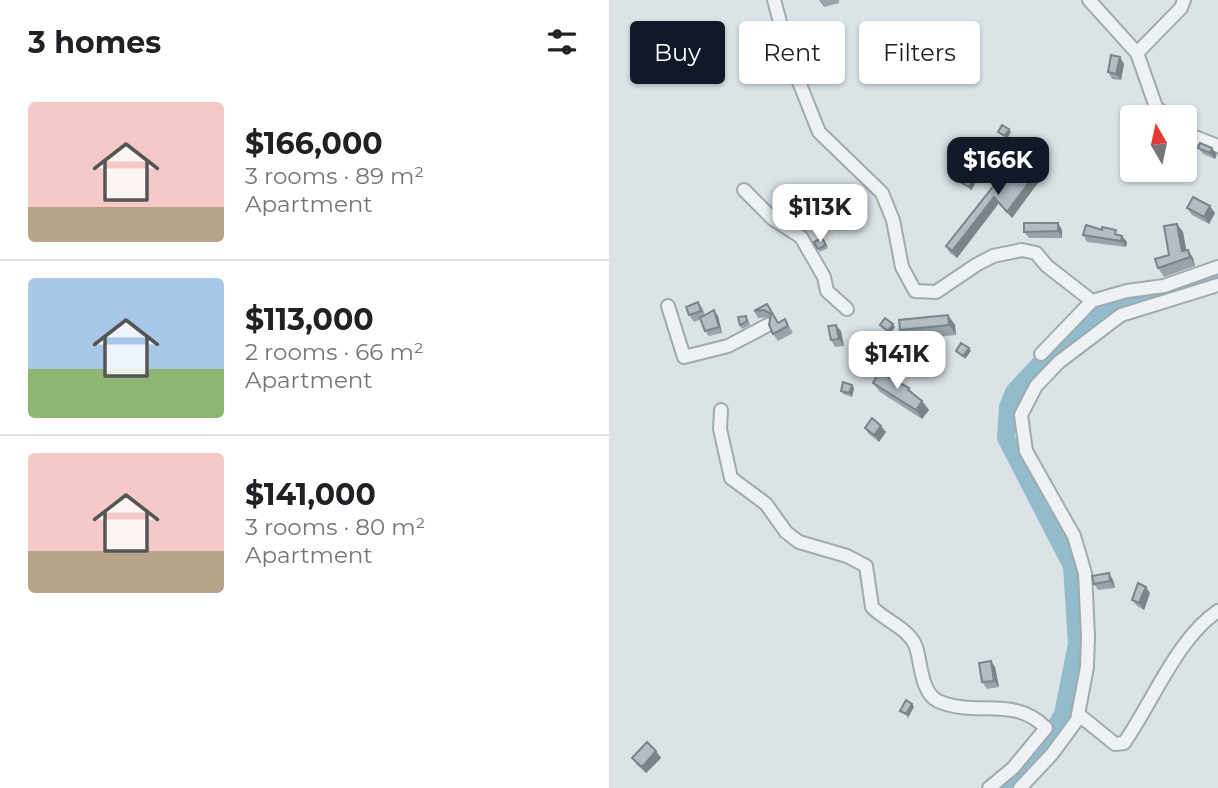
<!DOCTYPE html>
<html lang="en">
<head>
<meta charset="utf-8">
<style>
  :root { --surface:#fff; --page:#f6f6f6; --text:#202124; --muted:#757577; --line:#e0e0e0; --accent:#111827 }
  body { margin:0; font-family:Montserrat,sans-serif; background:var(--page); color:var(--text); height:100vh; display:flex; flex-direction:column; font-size:26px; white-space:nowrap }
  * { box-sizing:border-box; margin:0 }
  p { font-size:23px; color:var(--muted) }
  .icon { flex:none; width:38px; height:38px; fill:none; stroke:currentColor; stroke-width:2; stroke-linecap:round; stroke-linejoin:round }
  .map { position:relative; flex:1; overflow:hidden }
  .sheet { display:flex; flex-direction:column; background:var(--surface); width:609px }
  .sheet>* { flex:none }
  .hud { position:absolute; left:21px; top:21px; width:483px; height:63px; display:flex; gap:14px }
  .needle { width:46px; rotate:351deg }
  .buttons { position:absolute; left:511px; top:105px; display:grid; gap:14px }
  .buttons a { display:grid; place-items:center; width:77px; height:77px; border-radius:7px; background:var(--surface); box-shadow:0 2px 5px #0004; font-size:35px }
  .price { position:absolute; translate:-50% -60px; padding:0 16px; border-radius:14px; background:#fff; color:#222; font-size:23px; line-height:46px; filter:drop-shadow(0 2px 4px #0008) }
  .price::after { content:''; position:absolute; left:50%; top:42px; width:21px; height:16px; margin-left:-10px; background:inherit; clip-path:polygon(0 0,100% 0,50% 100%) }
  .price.on { background:var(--accent); color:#fff }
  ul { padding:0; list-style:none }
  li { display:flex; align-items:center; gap:21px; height:175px; padding:0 28px }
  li+li { border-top:2px solid var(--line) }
  li span { display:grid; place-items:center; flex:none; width:196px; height:140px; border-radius:7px; color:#555 }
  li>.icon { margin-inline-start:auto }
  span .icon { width:84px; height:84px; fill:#fffc; stroke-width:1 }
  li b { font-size:30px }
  h2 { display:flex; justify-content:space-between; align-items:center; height:84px; padding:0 28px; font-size:30px }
  .tag { padding:0 24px; border-radius:7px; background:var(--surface); box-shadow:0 2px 5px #0004; font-size:24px; line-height:63px }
  .tag.on { background:var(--accent); color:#fff }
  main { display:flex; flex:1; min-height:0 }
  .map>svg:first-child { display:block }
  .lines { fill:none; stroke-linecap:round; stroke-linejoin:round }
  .river { stroke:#92bccb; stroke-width:18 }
  .minor-casing { stroke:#a0abb1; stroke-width:16 }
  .minor { stroke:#eef2f5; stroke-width:12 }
  .wall { fill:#99a3a9 }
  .shaded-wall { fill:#7d8489 }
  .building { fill:#b2bdc4; stroke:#7d8489; stroke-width:2 }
</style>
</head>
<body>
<main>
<section class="sheet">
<h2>3 homes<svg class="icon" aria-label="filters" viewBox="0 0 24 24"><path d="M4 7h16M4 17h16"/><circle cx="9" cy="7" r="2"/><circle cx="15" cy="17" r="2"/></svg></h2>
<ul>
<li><span style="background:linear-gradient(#f6c9c9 75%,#b9a48a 0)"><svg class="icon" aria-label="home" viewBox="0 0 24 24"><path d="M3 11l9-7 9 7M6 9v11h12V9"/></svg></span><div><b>$166,000</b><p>3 rooms · 89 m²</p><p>Apartment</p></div></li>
<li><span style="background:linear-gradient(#a9c7e8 65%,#8fb573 0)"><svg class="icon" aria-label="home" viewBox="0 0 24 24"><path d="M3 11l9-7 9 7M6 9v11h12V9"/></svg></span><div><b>$113,000</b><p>2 rooms · 66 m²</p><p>Apartment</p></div></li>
<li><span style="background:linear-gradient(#f6c9c9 70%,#b9a48a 0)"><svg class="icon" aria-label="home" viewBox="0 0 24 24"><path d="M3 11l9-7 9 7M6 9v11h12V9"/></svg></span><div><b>$141,000</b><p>3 rooms · 80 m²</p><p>Apartment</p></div></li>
</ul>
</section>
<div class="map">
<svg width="609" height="788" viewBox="0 0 609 788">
  <rect width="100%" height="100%" fill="#dbe3e7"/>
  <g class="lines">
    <path class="river" d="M391,788L435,746L454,714L468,644L463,566L397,438L399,407L405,392L443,351L473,324L501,309L552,296L609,276"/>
    <defs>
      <path id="minor" d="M165,0L182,62L210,132L273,193L284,220L293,267L306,291L327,292L367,265L384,256L413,250L427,253L438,266L483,301
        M480,0L528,53L547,107L558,117
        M528,53L572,8L575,0
        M576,133L609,146
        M135,190L164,219L192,237L215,277L218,291L238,309
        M59,306L75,357L119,346L159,325
        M432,354L483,301L518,291L555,286L609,267
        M112,410L111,429L122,478L157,504L177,532L190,542L238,556L257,566L263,607C276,621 300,628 307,647C312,662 312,693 329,701C368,718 405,695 437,728L404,768L380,788
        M469,714L506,744L515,743C543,703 569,637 609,611
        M411,788L443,754L468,720L478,667L479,636L476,573L465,536L417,451L412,415L427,386L450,362L512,315L609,285"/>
    </defs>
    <use href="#minor" class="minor-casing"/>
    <use href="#minor" class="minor"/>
  </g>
  <path class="wall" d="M210,0H230V3L215,7Z
    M515,64L512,80L503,79L499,72Z
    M576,137L579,139L584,147L576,152Z
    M589,148L608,154L606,159L594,154Z
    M412,172L431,180L403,218L390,203L348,258L341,253L337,246Z
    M578,208L606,213L600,224L583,215Z
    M449,223L453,230V238H420L415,232Z
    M568,224L574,232L577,250L584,258L586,266L555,277L549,268L560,255Z
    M493,230L513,236L518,242L517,247L478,242L474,235Z
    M213,238L219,248L211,252L205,242Z
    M89,302L94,309L96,315L109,316L113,333L100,336L96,331L92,319L85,322L80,315Z
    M158,304L169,323L180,326L184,333L169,341L164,334L161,317L149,318L145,311Z
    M339,315L346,325L347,335L297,340L291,330Z
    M139,319L141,325L133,329L131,325Z
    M232,331L235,346L226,347L222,340Z
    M264,383L300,388L305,394L313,401L320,410L313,419L271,392Z
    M243,385L245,388L243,397L234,394L232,391Z
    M256,428L277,432L270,442L260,434Z
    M504,580L506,588L489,590L485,584Z
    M541,593L535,610L528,606L523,600Z
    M386,667L390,687L378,689L373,682Z
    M47,751L52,758L37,773L28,765L23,758Z"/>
  <path class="shaded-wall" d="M511,57L515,64L512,80L507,74Z
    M400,129L402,132L398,139L396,136Z
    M603,148L608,154L606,159L601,153Z
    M427,173L431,180L403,218L398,212Z
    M365,179L367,182L362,191L360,187Z
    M385,197L390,203L348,258L343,251Z
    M601,206L606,213L600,224L595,217Z
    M449,223L453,230V238L449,231Z
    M568,224L574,232L579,260L573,251Z
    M513,236L518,242L517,247L512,241Z
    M579,250L584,258L586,266L581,257Z
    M105,310L109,316L113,333L110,327Z
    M339,315L346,325L347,335L340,325Z
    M284,324L286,327L281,334L279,331Z
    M227,325L232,331L235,346L230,339Z
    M360,348L362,351L356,359L354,356Z
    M243,385L245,388L243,397L240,393Z
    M313,401L320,410L313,419L307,410Z
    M272,426L277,432L270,442L265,435Z
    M500,573L504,580L506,588L501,581Z
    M537,587L541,593L535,610L530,603Z
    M382,661L386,667L390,687L385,681Z
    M303,704L305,707L299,718L297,714Z
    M47,751L52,758L37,773L33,767Z"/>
  <path class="building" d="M502,55L511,57L507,74L499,72Z
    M393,125L400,129L396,136L389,132Z
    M591,143L603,148L601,153L589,148Z
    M402,164L412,172L417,166L427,173L398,212L385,197L343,251L337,246Z
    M356,174L365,179L360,187L351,182Z
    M584,197L601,206L595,217L578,208Z
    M415,223H449V231L415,232Z
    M568,224L573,251L579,250L581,257L549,268L546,259L560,255L555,226Z
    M477,225L493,230V227L507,230L506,234L513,236L512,241L474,235Z
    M213,238L217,245L209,249L205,242Z
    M89,302L92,311L80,315L77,307Z
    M158,304L169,323L176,319L179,326L164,334L160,325L162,314L155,310L145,311Z
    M105,310L110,327L96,331L91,318Z
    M339,315L340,325L291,330L290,320Z
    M137,316L138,321L131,325L129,317Z
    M276,318L284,324L279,331L271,325Z
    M227,325L230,339L222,340L219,326Z
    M352,343L360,348L354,356L347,351Z
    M270,372L300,388L299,390L313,401L307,410L264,383Z
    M234,382L243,385L240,393L232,391Z
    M263,418L272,426L265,435L256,428Z
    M500,573L501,581L485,584L483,576Z
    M529,583L537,587L530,603L523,600Z
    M382,661L385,681L373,682L370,663Z
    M297,700L303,704L297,714L291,711Z
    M38,742L47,751L33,767L23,758Z"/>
</svg>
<div class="buttons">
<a><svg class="needle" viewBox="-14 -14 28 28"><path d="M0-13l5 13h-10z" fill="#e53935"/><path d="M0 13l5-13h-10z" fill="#757577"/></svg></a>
</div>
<b class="price on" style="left:389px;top:197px">$166K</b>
<b class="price" style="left:211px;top:244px">$113K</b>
<b class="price" style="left:288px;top:391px">$141K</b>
<div class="hud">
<a class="tag on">Buy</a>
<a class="tag">Rent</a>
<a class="tag">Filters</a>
</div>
</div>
</main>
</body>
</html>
